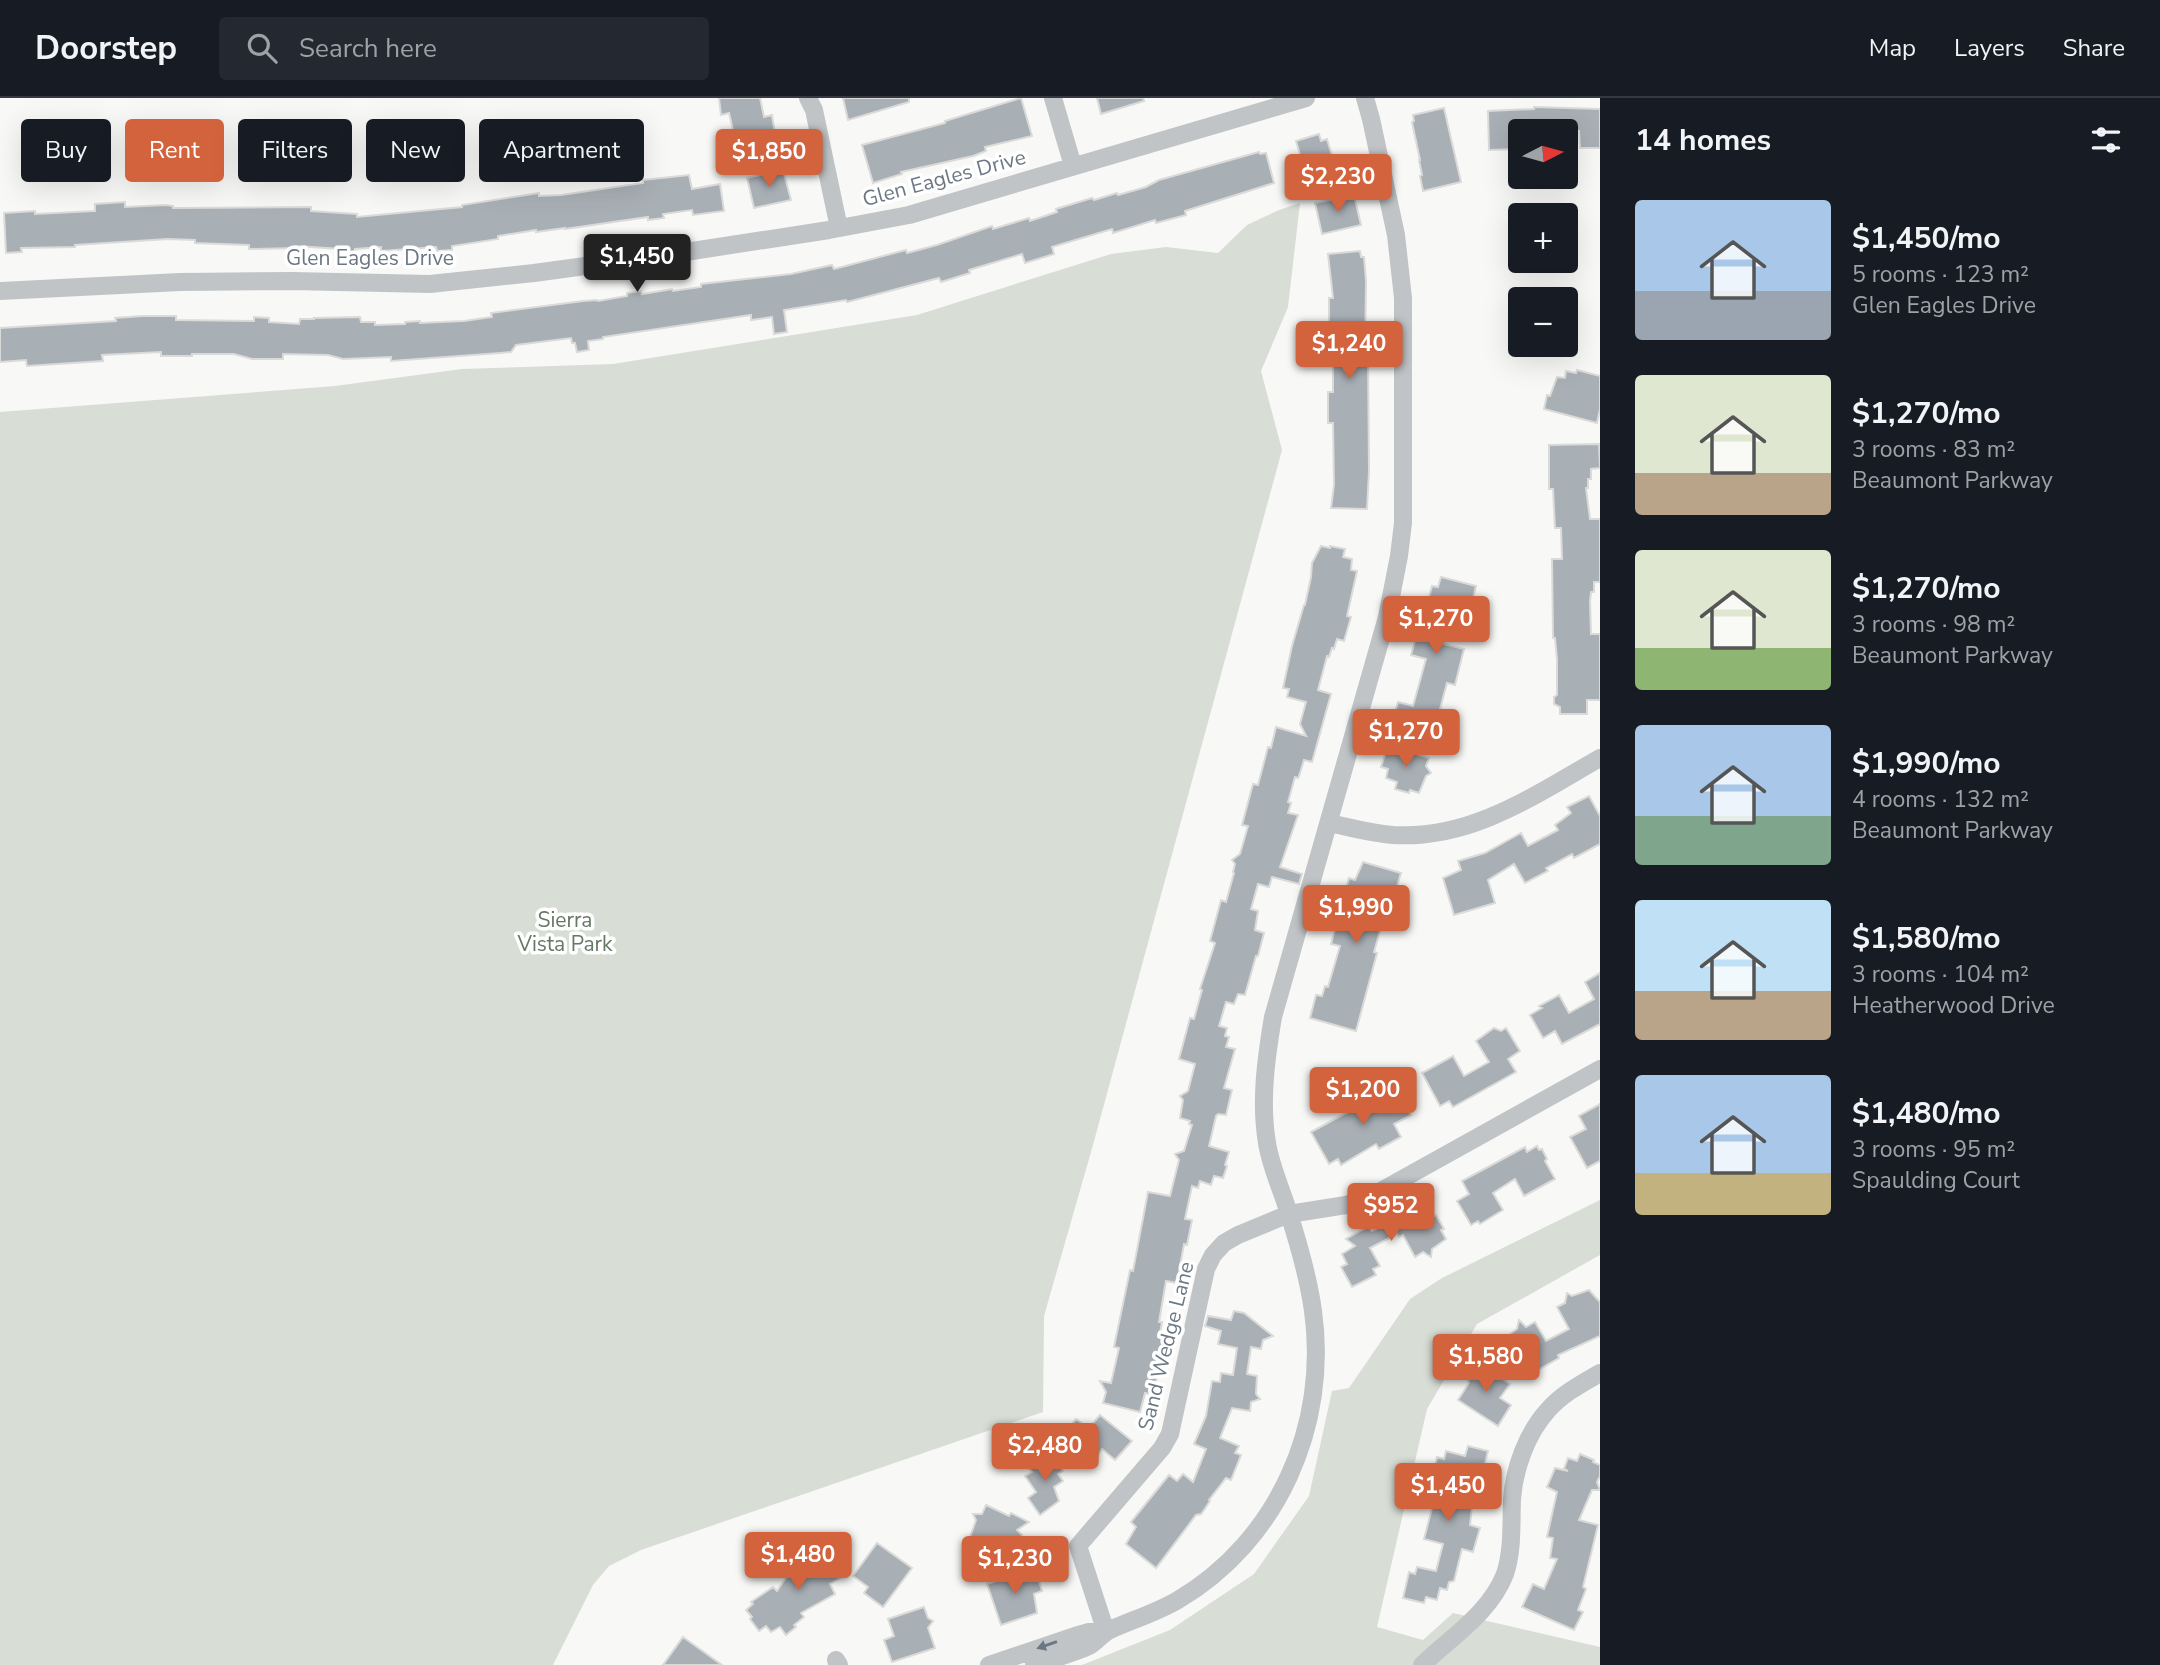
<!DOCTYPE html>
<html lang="en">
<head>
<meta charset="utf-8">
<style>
  :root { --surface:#171b24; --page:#242831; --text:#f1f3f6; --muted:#9ea1a6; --line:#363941; --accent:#d2633d }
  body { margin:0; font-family:"Nunito Sans",sans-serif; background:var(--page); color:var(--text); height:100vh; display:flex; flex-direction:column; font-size:26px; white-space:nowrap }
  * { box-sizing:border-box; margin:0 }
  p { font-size:23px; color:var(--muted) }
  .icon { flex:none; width:38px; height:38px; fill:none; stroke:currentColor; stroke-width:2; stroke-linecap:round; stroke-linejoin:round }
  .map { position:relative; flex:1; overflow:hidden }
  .details { display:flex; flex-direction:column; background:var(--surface); width:560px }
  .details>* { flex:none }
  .hud { position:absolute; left:21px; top:21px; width:665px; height:63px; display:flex; gap:14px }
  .needle { width:46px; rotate:84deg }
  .fabs { position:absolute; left:1508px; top:21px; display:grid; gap:14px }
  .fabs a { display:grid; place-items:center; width:70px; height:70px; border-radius:7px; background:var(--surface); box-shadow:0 7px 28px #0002; font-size:35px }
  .price { position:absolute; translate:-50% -60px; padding:0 16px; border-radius:7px; background:var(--accent); color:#fff; font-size:23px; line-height:46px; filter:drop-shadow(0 2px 4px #0008) }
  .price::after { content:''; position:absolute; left:50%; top:42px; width:21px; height:16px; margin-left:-10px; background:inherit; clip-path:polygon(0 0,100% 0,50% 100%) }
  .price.selected { background:#222; color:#fff }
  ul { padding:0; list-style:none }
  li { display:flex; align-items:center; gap:21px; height:175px; padding:0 35px }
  li span { display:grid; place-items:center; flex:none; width:196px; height:140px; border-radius:7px; color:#555 }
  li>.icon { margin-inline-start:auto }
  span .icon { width:84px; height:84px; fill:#fffc; stroke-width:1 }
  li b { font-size:30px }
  h2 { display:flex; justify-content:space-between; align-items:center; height:84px; padding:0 35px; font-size:30px }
  .chip { padding:0 24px; border-radius:7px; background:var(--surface); box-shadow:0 7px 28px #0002; font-size:24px; line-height:63px }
  .chip.selected { background:var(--accent); color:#fff }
  header { display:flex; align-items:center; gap:42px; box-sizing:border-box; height:98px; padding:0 35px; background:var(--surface); border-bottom:2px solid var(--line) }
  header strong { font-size:33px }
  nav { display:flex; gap:38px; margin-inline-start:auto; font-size:24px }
  .search { width:490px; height:63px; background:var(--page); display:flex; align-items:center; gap:18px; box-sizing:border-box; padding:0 24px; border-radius:7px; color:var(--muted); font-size:26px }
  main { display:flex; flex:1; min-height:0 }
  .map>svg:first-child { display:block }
  .green { fill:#d8ddd6 }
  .building { fill:#a8afb5; stroke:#dadad9; stroke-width:2 }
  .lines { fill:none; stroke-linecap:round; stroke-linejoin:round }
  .minor { stroke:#c0c4c7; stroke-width:18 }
  .oneway { fill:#6b7884 }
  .labels { text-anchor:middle; stroke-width:7; stroke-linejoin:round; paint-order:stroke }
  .street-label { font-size:21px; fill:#6b7884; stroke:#fff }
  .park-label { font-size:21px; fill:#677765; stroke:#fff }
</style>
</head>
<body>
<header>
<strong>Doorstep</strong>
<div class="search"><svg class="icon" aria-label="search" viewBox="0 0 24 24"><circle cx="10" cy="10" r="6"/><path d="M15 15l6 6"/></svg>Search here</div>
<nav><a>Map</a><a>Layers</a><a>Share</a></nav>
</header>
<main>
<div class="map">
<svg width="1600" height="1567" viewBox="0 0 1600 1567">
  <rect width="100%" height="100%" fill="#f8f8f6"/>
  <path class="green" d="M1300,105L1288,209L1261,273L1282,352L1093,1047L1044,1218L1043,1314L641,1452L609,1468L593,1487L553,1567H0V314L335,288L462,271L613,266L917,217L1111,156L1166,149L1218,155L1247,127L1279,112Z
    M1600,1102V1157L1477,1226L1427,1311L1377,1529L1423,1542L1453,1515L1600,1549V1567H1082L1170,1532L1254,1476L1309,1398L1332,1293L1349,1290L1410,1201L1442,1180Z"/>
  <path class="building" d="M719,0H760L764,19L772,17L777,48L739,57L729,15L721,17Z
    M843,0H909V4L848,22Z
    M1021,0L1032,38L985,49L986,53L973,58L901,74L902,76L873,85L862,47L945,25V23Z
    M1097,0H1143L1144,3L1101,16Z
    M1534,9L1600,11V50H1580L1579,33H1520L1521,51L1489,52L1488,13L1534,11Z
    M1444,10L1461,84L1423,93L1420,78L1422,77L1419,62H1420L1412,24L1414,23L1413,17Z
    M1319,36L1321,43L1327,41L1335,68L1306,77L1296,43Z
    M1259,54L1260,56L1266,55L1274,85L1185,113L1186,117L1156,125L1155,122L1113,135L1112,131L1052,149L1054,156L1025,165L1022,156L969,172L970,175L941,184L939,180L847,204L846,202L784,212L787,234L774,236L772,219L751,222V217L603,239V241L588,243L589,252L577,254L575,245H572L571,240L516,247L511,254L500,255L391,263V259L343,261L328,257L283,256V261H252L234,256H192V258H161V254L102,257L103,263L57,266L27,268L26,262L0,264V230L116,223L115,220L142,218H176V222L254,223V219L269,220V224L299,226L300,221H314V220L360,219L361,224H375V227L405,226V224L420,223V225L464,223L492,219L491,215L583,203L597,202L598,203L627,198V195L641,193L642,196L672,191L673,193L701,189V186L791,176L832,167L834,171L906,152L907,155L937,147L992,128L993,131L1029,120L1030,123L1057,114L1056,111L1092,100L1094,102L1117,95L1118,97L1146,89L1159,82Z
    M783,72L791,102L754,110L747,80Z
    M689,77L692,91L720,86L724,113L693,117L692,112L663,116L664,120L648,122V119L565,131V130L536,134V132L498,138V141L452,148V152L437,153L436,149L381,153V149L355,151V155L340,154L341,151L296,148V150L249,151V147L195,145V142L168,141L75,147V149L21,150L22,154L6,155L4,115L35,113V116L95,113V106L125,104V109L166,107L173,108V110L311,109V113L357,116V119L462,109V107L539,95V98L561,97L643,85V82Z
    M1354,97L1361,127L1322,136L1315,105Z
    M1360,153L1361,159H1364L1366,183L1365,255H1368L1369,373L1367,411L1331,410L1334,387L1333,325H1328V294H1333V231H1329V200H1333L1328,156Z
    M1577,272L1600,278V311L1597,325L1544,311L1547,297L1550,298L1557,279L1565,280L1566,273L1576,275Z
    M1599,346L1600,370L1591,371V381H1588V390H1586L1590,421H1600V484H1594V494H1591L1590,503L1591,536H1600V602H1587V616H1560V609L1554,606V599L1557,597V561L1555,540H1553L1552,461H1562L1561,430H1555L1553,391H1549V347Z
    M1321,448L1330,450V448L1345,451L1343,459L1352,461L1351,472L1357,473L1347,518L1351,519L1344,543L1337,541L1334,551L1332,550L1329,559L1327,558L1318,592L1331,596L1312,664L1304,662L1299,678L1298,680L1295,679L1288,704L1291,705L1288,715L1298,717L1280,769L1302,776L1299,786L1272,779L1269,789L1258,786L1251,811L1258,813L1255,832L1264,835L1258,858H1256L1245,897L1238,896L1234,906L1226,904L1219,928L1227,930L1225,938L1229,939L1226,949L1235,951L1224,990L1232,992L1226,1017L1218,1016L1216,1018L1209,1048L1229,1054L1225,1067L1227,1068L1223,1080L1214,1078L1211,1087L1200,1083L1198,1090L1192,1088L1185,1121L1192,1122L1187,1147L1184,1146L1177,1185L1166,1183L1159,1224H1162L1160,1235L1167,1236L1153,1297L1145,1295L1140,1314L1103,1305L1106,1294L1100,1283L1111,1285L1119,1250L1114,1249L1130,1172L1133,1173L1148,1094L1170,1098L1179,1062L1175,1056L1184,1053L1192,1027L1189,1026L1190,1023L1180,1020L1183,1002L1180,998L1188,993L1195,966L1179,961L1190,920L1194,921L1202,892L1200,891L1215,845L1210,843L1221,802L1226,804L1234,775L1233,774L1235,766L1232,762L1240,756L1248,728L1242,727L1253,686L1258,687L1268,649L1271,650L1276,629L1306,638L1300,626L1306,604L1287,599L1289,591L1283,590L1292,548L1304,507H1305L1311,479L1312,465Z
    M1441,479L1476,488L1468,523L1444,517L1436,544L1464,551L1455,587L1447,585L1440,611L1444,612L1436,637L1392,625L1398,604L1413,608L1426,561L1411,557L1416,539L1420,533L1432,488L1438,489Z
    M1388,647L1429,660L1426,668L1431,675L1426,678L1419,695L1410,692L1409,695L1395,691L1397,684L1386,680L1388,671L1381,669Z
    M1589,698L1600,718V746L1574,760L1572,756L1546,770L1548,773L1525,785L1514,766L1488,782L1495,805L1454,817L1443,780L1461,772L1458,763L1485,755L1521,735L1528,748L1558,732L1555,727L1571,715L1567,709Z
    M1363,764L1401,775L1389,816L1385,815L1374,854L1377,855L1356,933L1310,920L1316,897L1322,898L1325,888L1328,889L1340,848L1331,846L1349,780L1355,782Z
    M1600,875V926L1562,946L1555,933L1543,940L1530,917L1542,910L1539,908L1559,897L1569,915L1594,901L1585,884Z
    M1494,930L1501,933L1506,930L1520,953L1508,961L1516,974L1453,1009L1449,1003L1440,1008L1422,975L1453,958L1464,978L1489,964L1476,943Z
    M1393,986L1411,1017L1394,1026L1401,1039L1379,1051L1376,1046L1341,1067L1338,1061L1329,1066L1311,1034L1361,1007L1360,1004Z
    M1600,1006V1063L1587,1070L1570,1039L1586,1031L1579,1018Z
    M1537,1048L1539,1052L1542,1051L1547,1061L1545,1063L1555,1081L1524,1098L1515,1081L1493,1095L1503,1112L1480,1126L1478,1123L1471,1127L1457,1103L1469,1096L1462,1083L1525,1049L1527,1054Z
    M1413,1111L1416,1117L1425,1114L1429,1121L1436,1117L1444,1131L1441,1132L1446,1141L1432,1151L1431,1159L1423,1154L1415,1159L1403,1137L1399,1139L1397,1136L1370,1150L1380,1168L1373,1171L1376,1177L1352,1189L1341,1169L1347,1166L1342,1156L1355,1148L1346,1141L1369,1128L1372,1133Z
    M1589,1192L1600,1204V1238L1558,1257L1559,1260L1536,1273L1533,1267L1518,1276L1505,1252L1507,1251L1502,1242L1517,1231L1519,1222L1526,1229L1535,1224L1546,1243L1569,1231L1557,1209L1565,1205L1567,1195L1572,1198Z
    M1234,1213L1244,1215L1273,1238L1263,1242L1261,1251L1251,1249L1247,1276L1257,1278L1256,1296L1260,1301L1251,1304L1250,1313L1232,1310L1220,1340L1239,1348L1235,1355L1241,1357L1231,1382L1226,1380L1209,1402L1210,1403L1204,1412L1201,1416L1196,1417L1156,1470L1126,1446L1136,1429L1131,1424L1169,1377L1177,1383L1183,1376L1193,1384L1206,1351L1194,1346L1206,1318L1212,1283L1220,1284L1221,1275L1233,1277L1237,1250L1218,1246L1221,1233L1205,1228L1208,1218L1231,1222Z
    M1477,1264L1510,1286L1500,1300L1511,1307L1498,1328L1458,1302L1469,1285L1467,1280Z
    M1100,1317L1132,1343L1115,1362L1102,1351L1098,1357L1095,1354L1092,1358L1088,1355L1083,1360L1066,1346L1073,1337L1067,1332L1076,1321L1089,1330Z
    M1468,1348L1488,1353L1482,1378L1470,1375L1462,1406L1472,1408L1470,1427L1480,1430L1473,1454L1462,1451L1454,1483L1449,1484L1447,1492L1440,1490L1437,1502L1426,1499L1424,1505L1403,1500L1409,1474L1415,1476L1417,1469L1436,1473L1443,1446L1424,1441L1438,1387L1431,1385L1437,1359L1444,1361L1446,1353L1465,1358Z
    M1050,1354L1063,1373L1058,1376L1063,1383L1054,1389L1059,1403L1040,1417L1028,1400L1036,1394L1025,1378L1032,1374L1028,1369Z
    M1580,1356L1594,1362L1593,1364L1600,1367V1378L1597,1384L1600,1392H1592L1579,1422L1598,1427L1583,1489L1586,1491L1578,1512L1583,1514L1574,1532L1522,1509L1533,1486L1544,1491L1557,1461L1550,1460L1553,1440L1547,1439L1557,1394L1547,1389L1555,1370L1568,1373L1564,1371L1568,1360L1577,1363Z
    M986,1407L1009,1418L1011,1415L1029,1424L1017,1432L1022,1437L1017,1447L1008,1443L1002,1451L994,1447L991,1454L977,1447L979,1444L970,1439L976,1422L973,1416H982Z
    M826,1445L846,1477L830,1486L835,1496L801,1515L804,1519L794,1527L796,1529L786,1537L780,1529L771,1534L766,1528L759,1533L750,1521L752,1519L746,1512L753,1506L751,1504L773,1489L777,1493L792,1471L791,1469L809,1458L808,1455L810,1454Z
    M877,1445L912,1470L883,1509L864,1495L868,1489L853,1478Z
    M1035,1470L1042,1493L1034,1496L1037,1515L1001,1527L987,1486Z
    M924,1509L928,1520L933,1523L928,1530L935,1550L892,1564L884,1542L894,1538L888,1521Z
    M683,1539L722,1567H663Z"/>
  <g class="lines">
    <path class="minor" d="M808,0L814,12L839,130
      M1053,0L1073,68
      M0,193L180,184L292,183L430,186L534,175L666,157L829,132L909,117L1306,0
      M1330,725C1351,730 1371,735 1393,737C1471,742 1535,697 1600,660
      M1106,1534L1078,1448L1162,1350L1170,1336L1206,1171L1213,1157L1224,1145L1238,1137L1289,1116L1346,1107L1379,1094L1600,971
      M836,1562L839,1567
      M989,1567L1075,1538L1089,1534H1106
      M1034,1567C1052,1561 1071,1556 1089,1548C1096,1544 1102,1536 1110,1532C1132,1522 1156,1515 1178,1502C1278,1443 1329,1327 1313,1213C1309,1184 1298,1144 1289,1116C1282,1092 1271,1070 1267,1045C1260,1003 1266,961 1273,919L1387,519L1399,458L1403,425V200L1396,137L1371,21L1365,0
      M1422,1567C1451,1539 1490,1515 1505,1476C1513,1452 1511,1426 1512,1401C1514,1371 1527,1335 1548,1312C1562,1296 1581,1286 1600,1275"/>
  </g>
  <defs><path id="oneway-solid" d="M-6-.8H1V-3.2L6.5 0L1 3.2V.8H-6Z" transform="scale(1.75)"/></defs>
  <use class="oneway" href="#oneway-solid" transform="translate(1047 1547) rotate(161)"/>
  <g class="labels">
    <g class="street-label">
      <text transform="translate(944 80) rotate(-15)" y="7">Glen Eagles Drive</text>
      <text x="370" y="167">Glen Eagles Drive</text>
      <text transform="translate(1166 1248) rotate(-76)" y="7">Sand Wedge Lane</text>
    </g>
    <g class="park-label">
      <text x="565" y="829">Sierra<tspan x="565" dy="24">Vista Park</tspan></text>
    </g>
  </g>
</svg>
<div class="fabs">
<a><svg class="needle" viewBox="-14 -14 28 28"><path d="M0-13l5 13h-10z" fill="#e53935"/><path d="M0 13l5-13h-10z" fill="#9ea1a6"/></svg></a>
<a>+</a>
<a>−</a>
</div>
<b class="price" style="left:769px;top:91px">$1,850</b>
<b class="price" style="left:1338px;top:116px">$2,230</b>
<b class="price selected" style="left:637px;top:196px">$1,450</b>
<b class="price" style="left:1349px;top:283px">$1,240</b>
<b class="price" style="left:1436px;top:558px">$1,270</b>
<b class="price" style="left:1406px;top:671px">$1,270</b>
<b class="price" style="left:1356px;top:847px">$1,990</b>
<b class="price" style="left:1363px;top:1029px">$1,200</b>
<b class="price" style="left:1391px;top:1145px">$952</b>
<b class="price" style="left:1486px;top:1296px">$1,580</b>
<b class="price" style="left:1045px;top:1385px">$2,480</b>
<b class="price" style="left:1448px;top:1425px">$1,450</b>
<b class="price" style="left:798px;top:1494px">$1,480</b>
<b class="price" style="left:1015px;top:1498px">$1,230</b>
<div class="hud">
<a class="chip">Buy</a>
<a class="chip selected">Rent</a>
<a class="chip">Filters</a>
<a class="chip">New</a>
<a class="chip">Apartment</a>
</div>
</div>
<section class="details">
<h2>14 homes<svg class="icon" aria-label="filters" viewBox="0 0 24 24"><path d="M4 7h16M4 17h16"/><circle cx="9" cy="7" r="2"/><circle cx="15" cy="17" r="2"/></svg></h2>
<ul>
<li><span style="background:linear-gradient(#a9c7e8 65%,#9aa5b1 0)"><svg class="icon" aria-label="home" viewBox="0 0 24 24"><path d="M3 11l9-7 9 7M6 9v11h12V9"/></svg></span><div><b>$1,450/mo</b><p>5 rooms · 123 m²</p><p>Glen Eagles Drive</p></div></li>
<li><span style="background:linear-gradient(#dfe7d0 70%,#b9a48a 0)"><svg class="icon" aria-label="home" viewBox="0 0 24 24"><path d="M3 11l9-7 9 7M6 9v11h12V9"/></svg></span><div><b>$1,270/mo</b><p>3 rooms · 83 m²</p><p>Beaumont Parkway</p></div></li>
<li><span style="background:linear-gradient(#dfe7d0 70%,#8fb573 0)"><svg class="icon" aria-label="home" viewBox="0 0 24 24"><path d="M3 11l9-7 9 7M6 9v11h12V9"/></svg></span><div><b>$1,270/mo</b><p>3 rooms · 98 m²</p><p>Beaumont Parkway</p></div></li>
<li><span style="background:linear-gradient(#a9c7e8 65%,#7fa58c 0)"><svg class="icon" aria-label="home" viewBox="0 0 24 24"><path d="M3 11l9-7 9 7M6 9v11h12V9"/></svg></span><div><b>$1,990/mo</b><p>4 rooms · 132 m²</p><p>Beaumont Parkway</p></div></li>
<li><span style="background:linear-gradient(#bfe0f5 65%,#b9a48a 0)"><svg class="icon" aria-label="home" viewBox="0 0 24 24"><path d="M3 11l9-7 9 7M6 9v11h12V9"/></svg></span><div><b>$1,580/mo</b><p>3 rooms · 104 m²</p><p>Heatherwood Drive</p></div></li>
<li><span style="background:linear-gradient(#a9c7e8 70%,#c2b280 0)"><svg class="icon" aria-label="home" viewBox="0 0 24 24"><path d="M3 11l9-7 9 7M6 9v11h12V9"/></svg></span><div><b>$1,480/mo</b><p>3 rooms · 95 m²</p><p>Spaulding Court</p></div></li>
</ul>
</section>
</main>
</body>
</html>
